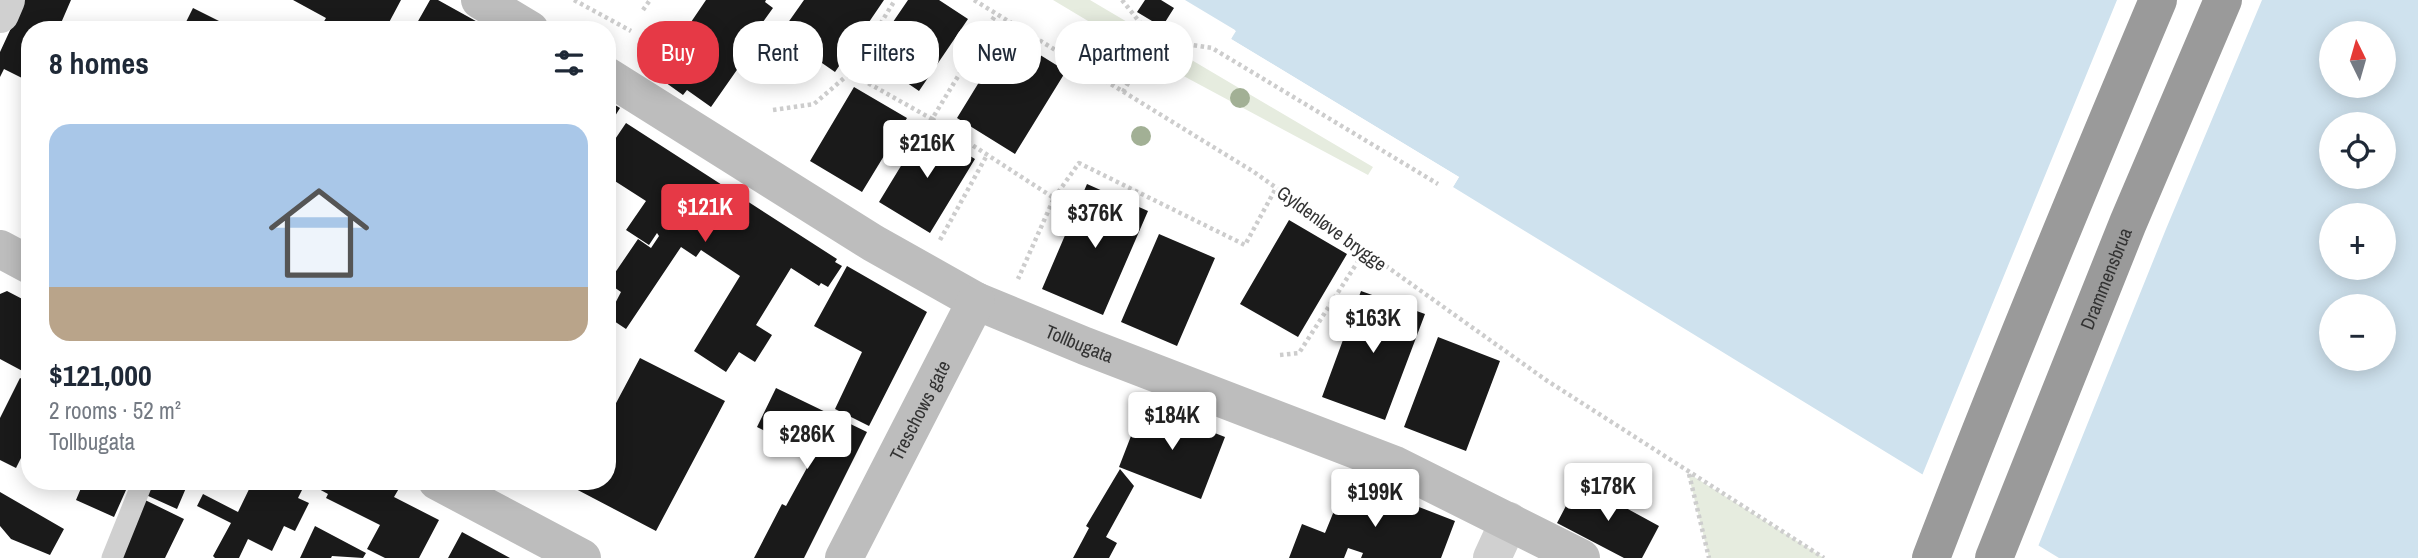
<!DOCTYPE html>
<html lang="en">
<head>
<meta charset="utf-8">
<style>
  :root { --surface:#fff; --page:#f6f6f7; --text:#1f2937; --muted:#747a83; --accent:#e63946 }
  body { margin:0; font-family:"Archivo Narrow",sans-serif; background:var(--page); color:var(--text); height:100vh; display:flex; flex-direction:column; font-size:26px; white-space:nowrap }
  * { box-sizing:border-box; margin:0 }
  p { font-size:23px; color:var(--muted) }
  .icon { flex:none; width:38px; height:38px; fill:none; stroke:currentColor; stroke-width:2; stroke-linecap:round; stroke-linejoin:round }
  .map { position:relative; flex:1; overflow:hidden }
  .panel { position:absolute; left:21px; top:21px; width:595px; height:469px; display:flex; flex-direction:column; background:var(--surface); border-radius:28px; box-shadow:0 4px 18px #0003 }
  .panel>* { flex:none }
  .hud { position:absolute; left:637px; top:21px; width:665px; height:63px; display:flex; gap:14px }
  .needle { width:46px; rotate:355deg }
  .controls { position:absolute; left:2319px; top:21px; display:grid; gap:14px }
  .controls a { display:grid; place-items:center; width:77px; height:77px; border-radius:50%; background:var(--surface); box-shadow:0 4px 18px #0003; font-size:35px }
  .price { position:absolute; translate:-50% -60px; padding:0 16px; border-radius:7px; background:#fff; color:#222; font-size:23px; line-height:46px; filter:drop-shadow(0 2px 4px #0008) }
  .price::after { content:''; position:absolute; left:50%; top:42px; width:21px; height:16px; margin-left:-10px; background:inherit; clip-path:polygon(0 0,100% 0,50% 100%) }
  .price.on { background:var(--accent); color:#fff }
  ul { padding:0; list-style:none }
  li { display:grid; align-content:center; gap:14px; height:371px; padding:0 28px }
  li span { display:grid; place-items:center; height:217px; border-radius:21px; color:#555 }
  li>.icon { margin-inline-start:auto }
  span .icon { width:126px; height:126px; fill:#fffc; stroke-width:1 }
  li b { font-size:30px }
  h2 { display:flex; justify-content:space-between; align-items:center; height:84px; padding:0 28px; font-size:30px }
  .chip { padding:0 24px; border-radius:28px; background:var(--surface); box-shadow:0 4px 18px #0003; font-size:24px; line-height:63px }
  .chip.on { background:var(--accent); color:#fff }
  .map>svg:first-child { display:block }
  .green { fill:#e6ecdf }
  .water { fill:#cfe2ee; fill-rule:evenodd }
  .pier { fill:#fff }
  .building { fill:#1a1a1a }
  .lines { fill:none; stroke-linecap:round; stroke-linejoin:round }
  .path { stroke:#cdcdcd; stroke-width:4.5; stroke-dasharray:3.5 3.5; stroke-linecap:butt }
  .service { stroke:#d0d0d0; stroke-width:21 }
  .minor { stroke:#d0d0d0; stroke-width:38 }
  .secondary { stroke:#bdbdbd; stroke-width:38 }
  .motorway { stroke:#9a9a9a; stroke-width:38 }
  .tree { fill:#a2b095 }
  .labels { text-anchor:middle; stroke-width:7; stroke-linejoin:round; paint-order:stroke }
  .street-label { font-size:19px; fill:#333; stroke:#fff }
</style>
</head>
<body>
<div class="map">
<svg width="2418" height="558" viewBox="0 0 2418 558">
  <rect width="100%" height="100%" fill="#fff"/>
  <path class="green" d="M1053,0H1090L1373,167L1368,175L1150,58Z
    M1688,473L1824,558H1709Z"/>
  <path class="water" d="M1185,0H2418V558H2059L1453,187L1459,177L1231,39L1235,30ZM2331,33H2384V86H2331ZM2331,124H2384V177H2331ZM2331,215H2384V268H2331ZM2331,306H2384V359H2331Z"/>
  <path class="pier" d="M1181,0L1236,31L1231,39L1459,177L1451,190L1450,186L1455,178L1229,42L1228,38L1231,32Z
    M2117,0H2262L2166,229L2037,549L1921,478Z"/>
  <path class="building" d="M24,0H71L58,30H30V82L4,69L0,77V52Z
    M293,0H401L385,30H319L326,18Z
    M430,0H438L492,30H413Z
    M706,0H766L765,2L773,8L757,30L762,34L711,107L687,90L683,95L655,75Z
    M804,0H884L835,72L780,34Z
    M908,0H939L968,19L919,91L869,57Z
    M1145,0H1161L1174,8L1162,27L1137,12Z
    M193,8L237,30H182Z
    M1008,35L1066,71L1015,154L957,118Z
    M854,87L907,118L862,192L810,161Z
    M607,100L620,108L607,129Z
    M626,123L837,259L835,262L842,266L828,287L821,283L819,286L791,268L756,325L772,335L755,362L739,352L726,372L694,351L740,276L701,250L696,257L681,247L626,329L608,317L621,292L608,283L638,239L651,248L659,236L657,233L649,245L626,230L646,201L607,176V151Z
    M924,128L975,159L930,233L879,202Z
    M1087,184L1148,211L1103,315L1042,289Z
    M1289,220L1347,254L1298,337L1240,304Z
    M1159,234L1215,258L1177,346L1121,322Z
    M847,266L927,312L869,426L835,409L862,352L814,326Z
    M7,291L30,303V375L0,359V294Z
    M1361,291L1425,314L1385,420L1322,397Z
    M1438,337L1500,361L1466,451L1404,427Z
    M640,358L725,401L656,531L572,487L575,481H607V420Z
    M20,378L30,383V440L16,468L0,460V418Z
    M776,388L867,432L804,558H754L782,504L786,506L814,455L757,427Z
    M1143,405L1225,437L1201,499L1119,467Z
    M1120,469L1134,486L1106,537L1117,543L1109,558H1073L1089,528L1086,526Z
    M1347,479L1455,521L1441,558H1361L1363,553L1348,548L1344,558H1289L1302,524L1325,533Z
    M84,481H130L114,517L76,500Z
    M152,481H189L177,509L146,495Z
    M253,481H395L401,485L394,497L439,520L419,558H385L367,549L380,525L326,498L328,494L306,482L298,498L309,503L295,531L284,526L272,551L248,539L239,558H215L213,556L231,523L197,506L203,494L238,512Z
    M1578,483L1611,500L1613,496L1628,504L1626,508L1659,526L1642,558H1624L1557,523Z
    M0,492L64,529L50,555L11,539L0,526Z
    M143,499L184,519L165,558H119Z
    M315,526L366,553L363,558L332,556L331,558H300Z
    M462,532L510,558H448Z"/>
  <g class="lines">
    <path class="path" d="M574,0L631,31
      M974,0L1254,172L1546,380L1824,558
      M1122,0L1153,39L1212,48L1438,184
      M643,10L650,0
      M850,73L932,119L996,14
      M1123,92L1153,39
      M773,110L814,104L850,73L895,0
      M932,119L1054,198L1018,279
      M1054,198L1079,163L1245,245L1276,188
      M940,240L987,155
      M1280,355L1299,353L1364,252
      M1689,474L1709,558"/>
    <path class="service" d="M112,558L143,481"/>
    <path class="minor" d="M0,14L6,0
      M1492,558L1509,521"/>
    <g class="secondary">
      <path d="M480,0L530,30"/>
      <path id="s1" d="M607,76L873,243L976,301L1085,346L1395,465L1581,558"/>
      <path d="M0,249L30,265"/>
      <path d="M437,481L582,558"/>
      <path id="s2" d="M844,558L976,301"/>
    </g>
    <g class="motorway">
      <path d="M1931,558C2003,370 2080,185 2158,0"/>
      <path id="s3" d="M1994,558L2128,223L2223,0"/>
    </g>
  </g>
  <g class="tree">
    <circle cx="1240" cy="98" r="10"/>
    <circle cx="1141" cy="136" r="10"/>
  </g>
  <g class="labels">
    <g class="street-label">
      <text transform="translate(1332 228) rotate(36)" y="7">Gyldenløve brygge</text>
      <text dy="7" stroke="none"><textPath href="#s3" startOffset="301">Drammensbrua</textPath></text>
      <text dy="7" stroke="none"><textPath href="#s1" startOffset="544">Tollbugata</textPath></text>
      <text dy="7" stroke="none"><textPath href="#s2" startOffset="166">Treschows gate</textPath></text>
    </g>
  </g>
</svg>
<div class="controls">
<a><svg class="needle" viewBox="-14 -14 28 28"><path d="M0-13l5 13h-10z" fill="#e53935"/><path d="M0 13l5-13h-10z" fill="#747a83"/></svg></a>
<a><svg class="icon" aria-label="locate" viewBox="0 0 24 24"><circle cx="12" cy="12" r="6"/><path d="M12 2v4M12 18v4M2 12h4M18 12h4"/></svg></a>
<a>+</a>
<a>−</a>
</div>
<b class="price" style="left:927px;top:180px">$216K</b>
<b class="price on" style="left:705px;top:244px">$121K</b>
<b class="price" style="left:1095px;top:250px">$376K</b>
<b class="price" style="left:1373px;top:355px">$163K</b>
<b class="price" style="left:1172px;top:452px">$184K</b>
<b class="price" style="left:807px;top:471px">$286K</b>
<b class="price" style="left:1608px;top:523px">$178K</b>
<b class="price" style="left:1375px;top:529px">$199K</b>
<div class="hud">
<a class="chip on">Buy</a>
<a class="chip">Rent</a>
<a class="chip">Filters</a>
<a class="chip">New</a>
<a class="chip">Apartment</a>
</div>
<section class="panel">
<h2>8 homes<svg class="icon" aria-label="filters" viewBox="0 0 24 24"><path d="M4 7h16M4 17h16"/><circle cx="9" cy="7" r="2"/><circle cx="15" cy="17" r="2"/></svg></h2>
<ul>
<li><span style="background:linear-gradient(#a9c7e8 75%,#b9a48a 0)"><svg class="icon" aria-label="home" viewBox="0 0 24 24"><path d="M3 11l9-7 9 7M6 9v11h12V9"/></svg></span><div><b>$121,000</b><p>2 rooms · 52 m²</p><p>Tollbugata</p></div></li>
</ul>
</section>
</div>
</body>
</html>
